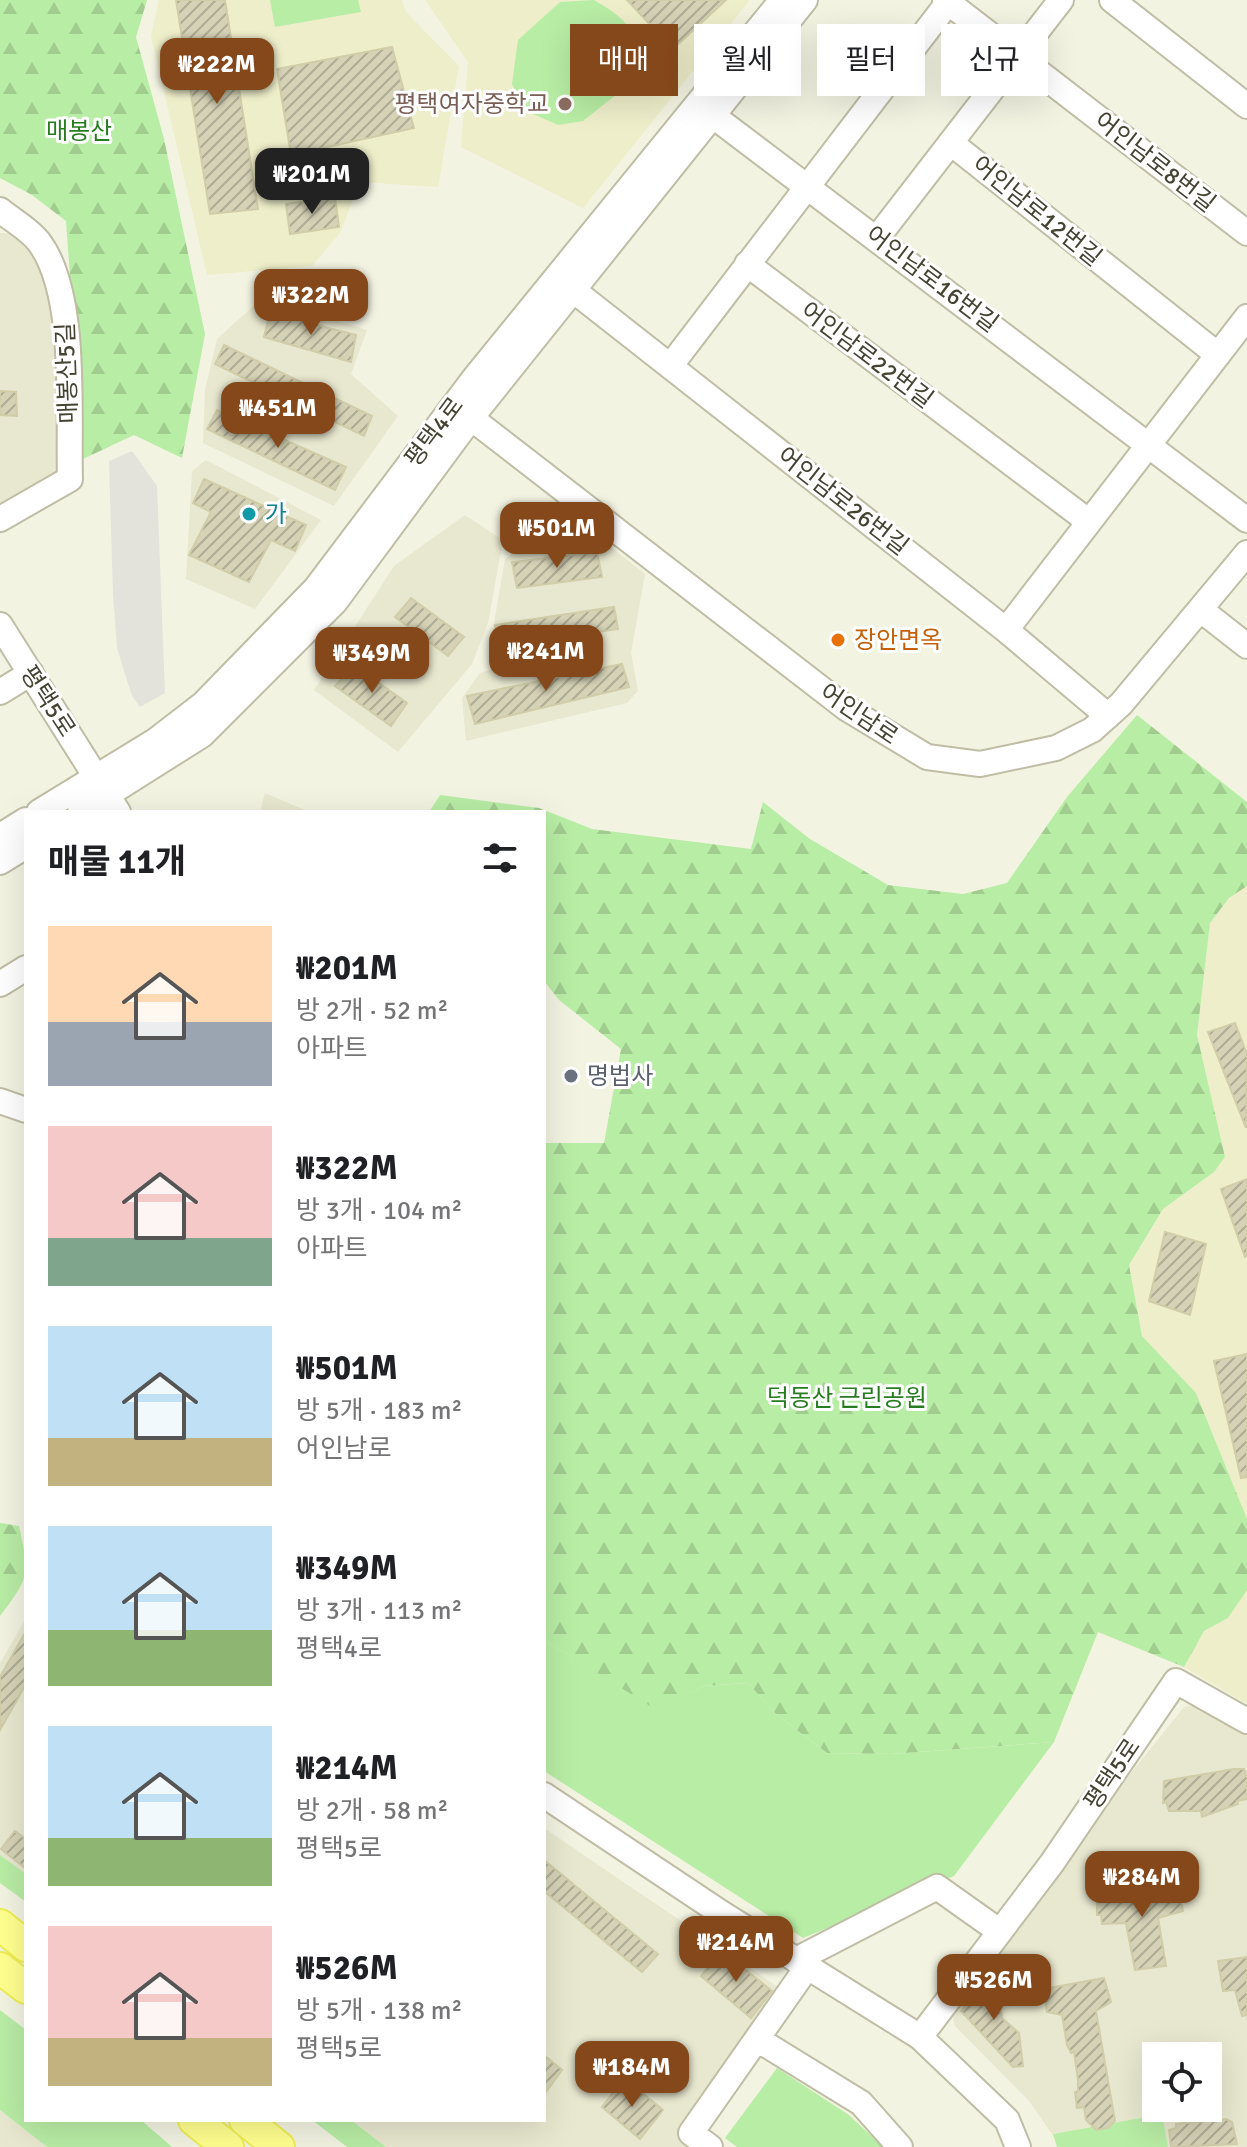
<!DOCTYPE html>
<html lang="ko">
<head>
<meta charset="utf-8">
<style>
  :root { --surface:#fff; --page:#f6f6f6; --text:#202124; --muted:#757577; --accent:#84481a }
  body { margin:0; font-family:Signika,"Noto Sans KR",sans-serif; background:var(--page); color:var(--text); height:100vh; display:flex; flex-direction:column; font-size:30px; white-space:nowrap }
  * { box-sizing:border-box; margin:0 }
  p { font-size:26px; color:var(--muted) }
  .icon { flex:none; width:44px; height:44px; fill:none; stroke:currentColor; stroke-width:2; stroke-linecap:round; stroke-linejoin:round }
  .map { position:relative; flex:1; overflow:hidden }
  .details { position:absolute; left:24px; top:810px; width:522px; height:1312px; display:flex; flex-direction:column; background:var(--surface); border-radius:0px; box-shadow:0 8px 32px #0002 }
  .details>* { flex:none }
  .top-card { position:absolute; left:570px; top:24px; width:556px; height:72px; display:flex; gap:16px }
  .controls { position:absolute; left:1142px; top:2042px; display:grid; gap:16px }
  .controls a { display:grid; place-items:center; width:80px; height:80px; border-radius:0px; background:var(--surface); box-shadow:0 8px 32px #0002; font-size:40px }
  .price { position:absolute; translate:-50% -68px; padding:0 18px; border-radius:16px; background:var(--accent); color:#fff; font-size:26px; line-height:52px; filter:drop-shadow(0 2px 4px #0008) }
  .price::after { content:''; position:absolute; left:50%; top:48px; width:24px; height:18px; margin-left:-12px; background:inherit; clip-path:polygon(0 0,100% 0,50% 100%) }
  .price.selected { background:#222; color:#fff }
  ul { padding:0; list-style:none }
  li { display:flex; align-items:center; gap:24px; height:200px; padding:0 24px }
  li span { display:grid; place-items:center; flex:none; width:224px; height:160px; border-radius:0px; color:#555 }
  li>.icon { margin-inline-start:auto }
  span .icon { width:96px; height:96px; fill:#fffc; stroke-width:1 }
  li b { font-size:34px }
  h2 { display:flex; justify-content:space-between; align-items:center; height:96px; padding:0 24px; font-size:34px }
  .pill { padding:0 28px; border-radius:0px; background:var(--surface); box-shadow:0 8px 32px #0002; font-size:28px; line-height:72px }
  .pill.selected { background:var(--accent); color:#fff }
  .map>svg:first-child { display:block }
  .residential { fill:#e8e7cf; fill-rule:evenodd }
  .education { fill:#eeeeca }
  .green { fill:#b8eda5 }
  .forest { fill:url(#forest-firs) }
  .parking { fill:#e3e2db }
  .building { fill:url(#building-hatch); stroke:#d1cda9; stroke-width:2 }
  .lines { fill:none; stroke-linecap:round; stroke-linejoin:round }
  .minor-casing { stroke:#bfbda4; stroke-width:28 }
  .major-casing { stroke:#f0ee53; stroke-width:34 }
  .minor { stroke:#fff; stroke-width:24 }
  .major { stroke:#ffff8f; stroke-width:30 }
  .education-dot { fill:#8d6e63; stroke:#fff; stroke-width:3 }
  .culture-dot { fill:#0f9aa8; stroke:#fff; stroke-width:3 }
  .food-dot { fill:#e8710a; stroke:#fff; stroke-width:3 }
  .worship-dot { fill:#6b7280; stroke:#fff; stroke-width:3 }
  .labels { text-anchor:middle; stroke-width:6; stroke-linejoin:round; paint-order:stroke }
  .education-label { font-size:24px; fill:#785e54; stroke:#fff; text-anchor:end }
  .park-label { font-size:24px; fill:#287c20; stroke:#fff }
  .street-label { font-size:24px; fill:#454332; stroke:#fff }
  .culture-label { font-size:24px; fill:#0d838f; stroke:#fff; text-anchor:start }
  .food-label { font-size:24px; fill:#c56008; stroke:#fff; text-anchor:start }
  .worship-label { font-size:24px; fill:#5b616d; stroke:#fff; text-anchor:start }
</style>
</head>
<body>
<div class="map">
<svg width="1247" height="2147" viewBox="0 0 1247 2147">
  <defs>
    <pattern id="forest-firs" width="22" height="20" patternUnits="userSpaceOnUse" patternTransform="scale(2)"><rect width="22" height="20" fill="#b8eda5"/><path d="M5 1l3.5 6h-7zM16 11l3.5 6h-7z" fill="#a0cc8e"/></pattern>
    <pattern id="building-hatch" width="6" height="6" patternUnits="userSpaceOnUse" patternTransform="scale(2)"><rect width="6" height="6" fill="#d5d2b6"/><path d="M-1 1l2-2M0 6l6-6M5 7l2-2" fill="none" stroke="#afac95"/></pattern>
  </defs>
  <rect width="100%" height="100%" fill="#f3f3e2"/>
  <path class="residential" d="M0,233H13L46,263L57,289L63,476L0,512Z
    M262,298L367,330L351,374L398,416L334,506L203,443L205,390L217,339Z
    M206,460L321,520L255,609L186,579L192,471Z
    M465,515L503,540L488,623L472,664L398,752L314,690L394,566Z
    M536,532H592L645,574L631,653L638,691L627,703L466,741L462,698L480,673L494,669L489,652L505,559Z
    M265,793L309,812H260Z
    M26,1618V1874L0,1855V1663Z
    M1202,1704L1247,1731V2147H1168L1161,2114L1052,2134L1029,2101L955,2026L952,2014L1047,1892L1094,1819L1184,1707ZM1156,2056H1208V2108H1156Z
    M544,1828L778,1987L679,2135L693,2147H386L351,2120H544Z
    M0,2110L47,2147H0Z"/>
  <path class="education" d="M159,0H402L406,12L459,66L438,187L360,182L340,233L312,266L207,275L151,36Z
    M425,0H750L583,208L461,147L468,62Z
    M1247,886V1519L1196,1393L1142,1336L1129,1265L1163,1209L1214,1172L1225,1157L1197,1035L1210,923L1229,898Z
    M1247,1590V1704L1184,1667L1204,1631L1228,1618Z"/>
  <path class="green" d="M270,0H358L361,12L275,27Z
    M594,0C635,24 637,33 636,79L583,121L558,125L524,110L512,84L518,40L560,2Z
    M544,1640L655,1708L704,1686L748,1683L777,1715L827,1753L891,1754L1054,1742L954,1876L803,1938L544,1771Z
    M0,1855L26,1874V1902L0,1883Z
    M0,2010L26,2030V2120H141L172,2147H47L0,2110Z
    M777,2068L849,2115L883,2147H737L725,2138Z
    M1162,2114L1168,2147H1057L1053,2134Z
    M312,2120H351L386,2147H347Z"/>
  <path class="forest" d="M0,0H147L136,37L164,139L205,334L182,458L134,435L83,459L66,221L32,195L0,178Z
    M1137,715L1247,802V886L1229,898L1210,923L1197,1035L1225,1157L1214,1172L1163,1209L1129,1265L1142,1336L1196,1393L1247,1519V1590L1228,1618L1204,1631L1184,1667L1098,1632L1054,1742L891,1754L827,1753L777,1715L748,1683L704,1686L655,1709L544,1640V1143H604L621,1049L559,1000L544,981V812H429L440,795L539,808L592,829L751,849L763,802L810,839L888,885L963,894L1007,883L1067,797Z
    M0,1523L19,1526C30,1575 30,1576 0,1616Z"/>
  <path class="parking" d="M132,451L157,486L165,693L140,707L132,696L117,648L113,594L109,461Z"/>
  <path class="building" d="M176,0H225L258,209L210,214Z
    M627,0H726L673,49Z
    M392,47L414,128L291,155L277,69Z
    M335,197L339,227L290,234L286,204Z
    M270,313L356,335L351,362L264,337Z
    M224,345L372,416L364,436L215,364Z
    M0,391L16,392L17,416L0,415Z
    M217,410L346,467L335,490L207,429Z
    M204,479L306,525L295,551L271,540L249,582L189,555L211,512L193,503Z
    M597,552L602,577L517,588L512,562Z
    M411,598L464,637L448,656L395,617Z
    M614,607L618,629L499,647L495,625Z
    M622,664L629,687L475,724L467,696Z
    M354,665L407,703L391,726L335,686Z
    M1235,1023L1247,1054L1246,1128L1208,1032Z
    M1247,1179V1256L1245,1257L1221,1189Z
    M1165,1232L1206,1244L1190,1315L1149,1301Z
    M1247,1354V1477L1241,1478L1214,1361Z
    M26,1631V1684L0,1730V1677Z
    M1234,1769H1244L1247,1777V1799L1237,1801L1238,1804L1202,1817L1201,1811H1169L1166,1802L1163,1803L1164,1781Z
    M15,1831L26,1839V1869L1,1849Z
    M544,1860L658,1954L642,1972L544,1891Z
    M1177,1883L1183,1911L1158,1918L1166,1966L1135,1970L1126,1923L1102,1924L1101,1915H1097V1894Z
    M721,1950L772,1991L751,2018L701,1976Z
    M1247,1957V2015L1242,2016L1235,1990L1223,1991L1218,1961Z
    M996,1970L1002,2018L1019,2033L1023,2066L1013,2067L961,2011Z
    M1104,1978L1111,2002L1096,2011L1115,2121L1108,2128L1096,2130L1086,2120L1084,2107L1077,2108L1075,2092L1078,2091V2080L1074,2052L1071,2053L1067,2045L1062,2015L1047,2012L1043,1989Z
    M544,2055L562,2070L544,2095Z
    M624,2078L663,2110L640,2139L602,2107Z
    M1226,2119L1232,2122L1237,2144L1171,2147L1169,2130L1176,2128V2124Z"/>
  <g class="lines">
    <defs>
      <path id="minor" d="M945,0L1247,233
        M1112,0L1247,106
        M712,115L1247,520
        M951,143L1218,355
        M0,210C12,220 29,229 39,242C78,294 68,413 70,479L0,519
        M877,238L1061,0
        M747,264L1088,521
        M573,290L1006,630L1108,716
        M671,365L950,0
        M471,418L846,708L927,757L980,764L1056,748L1092,730L1121,704L1247,553
        M1201,610L1247,646
        M0,625L118,812
        M1006,630L1247,317
        M0,692L31,673
        M39,812L155,741L203,704L316,588L476,376L782,0
        M80,812L202,735L335,602L471,418L805,0
        M0,836L26,820
        M0,862L26,846
        M0,984L26,968
        M0,1101L26,1110
        M544,1795L721,1913L920,2037L1007,2120L1018,2147
        M796,1960L937,1887L999,1931
        M920,2037L1052,1863L1176,1681L1247,1721
        M757,2039L861,2103L900,2147
        M710,2147L691,2133L808,1966"/>
      <path id="major" d="M0,1925L26,1946
        M0,1968L26,1988
        M194,2120L228,2147
        M245,2120L279,2147"/>
    </defs>
    <use href="#minor" class="minor-casing"/>
    <use href="#major" class="major-casing"/>
    <use href="#minor" class="minor"/>
    <use href="#major" class="major"/>
  </g>
  <circle class="education-dot" cx="565" cy="104" r="8"/>
  <circle class="culture-dot" cx="249" cy="514" r="8"/>
  <circle class="food-dot" cx="838" cy="640" r="8"/>
  <circle class="worship-dot" cx="571" cy="1076" r="8"/>
  <g class="labels">
    <g class="education-label">
      <text x="549" y="112">평택여자중학교</text>
    </g>
    <g class="park-label">
      <text x="79" y="139">매봉산</text>
      <text x="847" y="1406">덕동산 근린공원</text>
    </g>
    <g class="street-label">
      <text transform="translate(1155 162) rotate(38)" y="8">어인남로8번길</text>
      <text transform="translate(1037 211) rotate(39)" y="8">어인남로12번길</text>
      <text transform="translate(932 279) rotate(37)" y="8">어인남로16번길</text>
      <text transform="translate(867 355) rotate(37)" y="8">어인남로22번길</text>
      <text transform="translate(67 373) rotate(-92)" y="8">매봉산5길</text>
      <text transform="translate(434 432) rotate(-53)" y="8">평택4로</text>
      <text transform="translate(843 501) rotate(38)" y="8">어인남로26번길</text>
      <text transform="translate(48 701) rotate(57)" y="8">평택5로</text>
      <text transform="translate(859 714) rotate(34)" y="8">어인남로</text>
      <text transform="translate(1112 1774) rotate(-56)" y="8">평택5로</text>
    </g>
    <g class="culture-label">
      <text x="265" y="522">가</text>
    </g>
    <g class="food-label">
      <text x="854" y="648">장안면옥</text>
    </g>
    <g class="worship-label">
      <text x="587" y="1084">명법사</text>
    </g>
  </g>
</svg>
<div class="controls">
<a><svg class="icon" aria-label="locate" viewBox="0 0 24 24"><circle cx="12" cy="12" r="6"/><path d="M12 2v4M12 18v4M2 12h4M18 12h4"/></svg></a>
</div>
<b class="price" style="left:217px;top:106px">₩222M</b>
<b class="price selected" style="left:312px;top:216px">₩201M</b>
<b class="price" style="left:311px;top:337px">₩322M</b>
<b class="price" style="left:278px;top:450px">₩451M</b>
<b class="price" style="left:557px;top:570px">₩501M</b>
<b class="price" style="left:546px;top:693px">₩241M</b>
<b class="price" style="left:372px;top:695px">₩349M</b>
<b class="price" style="left:1142px;top:1919px">₩284M</b>
<b class="price" style="left:736px;top:1984px">₩214M</b>
<b class="price" style="left:994px;top:2022px">₩526M</b>
<b class="price" style="left:632px;top:2109px">₩184M</b>
<div class="top-card">
<a class="pill selected">매매</a>
<a class="pill">월세</a>
<a class="pill">필터</a>
<a class="pill">신규</a>
</div>
<section class="details">
<h2>매물 11개<svg class="icon" aria-label="filters" viewBox="0 0 24 24"><path d="M4 7h16M4 17h16"/><circle cx="9" cy="7" r="2"/><circle cx="15" cy="17" r="2"/></svg></h2>
<ul>
<li><span style="background:linear-gradient(#ffd9b3 60%,#9aa5b1 0)"><svg class="icon" aria-label="home" viewBox="0 0 24 24"><path d="M3 11l9-7 9 7M6 9v11h12V9"/></svg></span><div><b>₩201M</b><p>방 2개 · 52 m²</p><p>아파트</p></div></li>
<li><span style="background:linear-gradient(#f6c9c9 70%,#7fa58c 0)"><svg class="icon" aria-label="home" viewBox="0 0 24 24"><path d="M3 11l9-7 9 7M6 9v11h12V9"/></svg></span><div><b>₩322M</b><p>방 3개 · 104 m²</p><p>아파트</p></div></li>
<li><span style="background:linear-gradient(#bfe0f5 70%,#c2b280 0)"><svg class="icon" aria-label="home" viewBox="0 0 24 24"><path d="M3 11l9-7 9 7M6 9v11h12V9"/></svg></span><div><b>₩501M</b><p>방 5개 · 183 m²</p><p>어인남로</p></div></li>
<li><span style="background:linear-gradient(#bfe0f5 65%,#8fb573 0)"><svg class="icon" aria-label="home" viewBox="0 0 24 24"><path d="M3 11l9-7 9 7M6 9v11h12V9"/></svg></span><div><b>₩349M</b><p>방 3개 · 113 m²</p><p>평택4로</p></div></li>
<li><span style="background:linear-gradient(#bfe0f5 70%,#8fb573 0)"><svg class="icon" aria-label="home" viewBox="0 0 24 24"><path d="M3 11l9-7 9 7M6 9v11h12V9"/></svg></span><div><b>₩214M</b><p>방 2개 · 58 m²</p><p>평택5로</p></div></li>
<li><span style="background:linear-gradient(#f6c9c9 70%,#c2b280 0)"><svg class="icon" aria-label="home" viewBox="0 0 24 24"><path d="M3 11l9-7 9 7M6 9v11h12V9"/></svg></span><div><b>₩526M</b><p>방 5개 · 138 m²</p><p>평택5로</p></div></li>
</ul>
</section>
</div>
</body>
</html>
